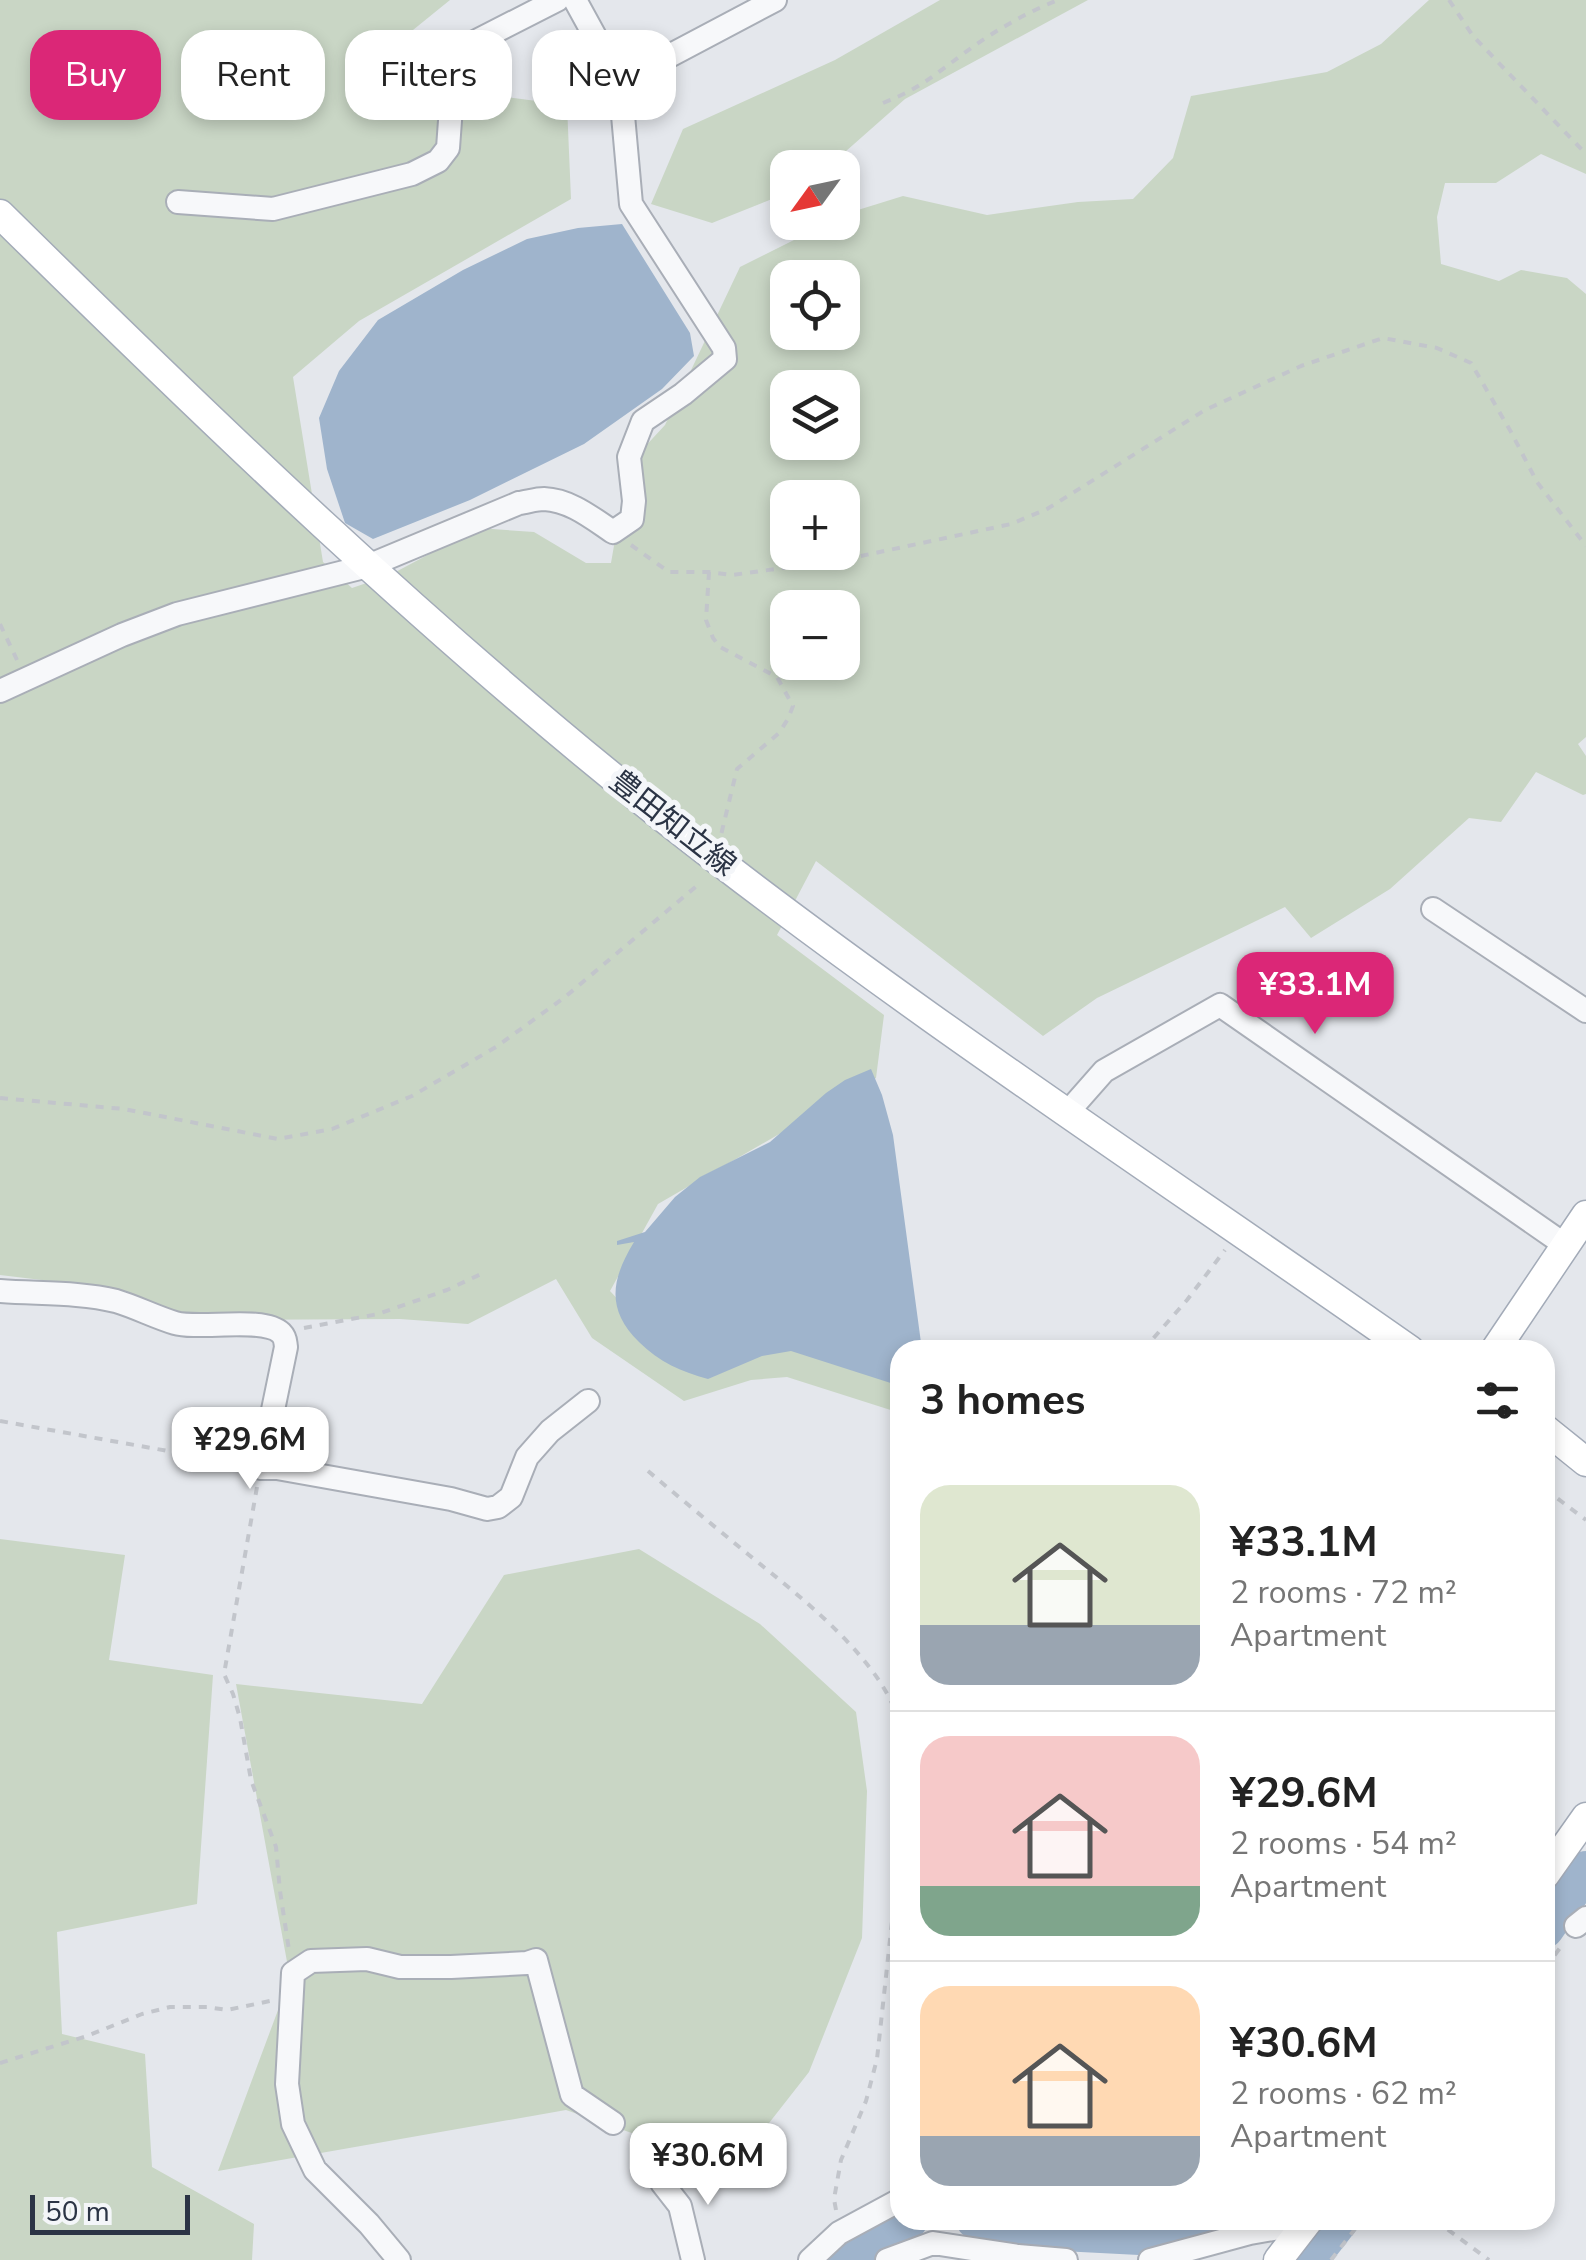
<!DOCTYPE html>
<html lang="en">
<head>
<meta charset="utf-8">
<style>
  :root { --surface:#fff; --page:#f6f6f6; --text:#222; --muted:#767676; --line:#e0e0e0; --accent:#db2777 }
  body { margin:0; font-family:"Nunito Sans","Noto Sans JP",sans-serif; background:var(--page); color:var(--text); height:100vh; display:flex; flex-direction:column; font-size:38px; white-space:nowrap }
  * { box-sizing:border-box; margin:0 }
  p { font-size:32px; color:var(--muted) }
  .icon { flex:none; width:55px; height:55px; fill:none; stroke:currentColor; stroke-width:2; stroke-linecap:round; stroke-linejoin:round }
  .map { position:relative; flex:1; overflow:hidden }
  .details { position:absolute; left:890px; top:1340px; width:665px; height:890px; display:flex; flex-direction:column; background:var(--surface); border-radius:30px; box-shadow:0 5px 15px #0003 }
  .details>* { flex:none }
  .hud { position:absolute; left:30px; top:30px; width:710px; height:90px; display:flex; gap:20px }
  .needle { width:65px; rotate:237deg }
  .tools { position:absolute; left:770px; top:150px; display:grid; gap:20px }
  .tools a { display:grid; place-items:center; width:90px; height:90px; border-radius:20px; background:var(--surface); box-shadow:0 5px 15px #0003; font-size:50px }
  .scale { position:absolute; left:30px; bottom:25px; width:160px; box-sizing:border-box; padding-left:10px; border:5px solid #2b3445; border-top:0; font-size:28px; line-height:35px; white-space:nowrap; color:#2b3445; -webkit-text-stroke:8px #f4f6f9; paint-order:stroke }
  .price { position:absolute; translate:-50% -85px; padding:0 22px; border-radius:20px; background:#fff; color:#222; font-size:32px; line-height:65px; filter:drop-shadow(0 2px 5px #0008) }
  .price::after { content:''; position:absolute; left:50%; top:60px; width:30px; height:22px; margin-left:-15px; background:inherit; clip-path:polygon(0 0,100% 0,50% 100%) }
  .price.selected { background:var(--accent); color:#fff }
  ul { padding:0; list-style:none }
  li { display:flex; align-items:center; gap:30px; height:250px; padding:0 30px }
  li+li { border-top:2px solid var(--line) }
  li span { display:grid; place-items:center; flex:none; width:280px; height:200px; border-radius:30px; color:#555 }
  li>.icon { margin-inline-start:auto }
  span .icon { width:120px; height:120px; fill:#fffc; stroke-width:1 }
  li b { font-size:42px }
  h2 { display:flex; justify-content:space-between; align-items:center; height:120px; padding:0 30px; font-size:42px }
  .pill { padding:0 35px; border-radius:30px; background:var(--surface); box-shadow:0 5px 15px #0003; font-size:35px; line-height:90px }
  .pill.selected { background:var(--accent); color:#fff }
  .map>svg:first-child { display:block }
  .green { fill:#c9d6c5; fill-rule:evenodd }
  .water { fill:#9fb4cc }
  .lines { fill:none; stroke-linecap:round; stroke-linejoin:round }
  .river { stroke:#9fb4cc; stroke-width:38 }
  .minor-casing { stroke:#a9aeb7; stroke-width:26 }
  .major-casing { stroke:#a3abb8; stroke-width:31 }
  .path { stroke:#c2c5cb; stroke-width:4; stroke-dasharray:8 8; stroke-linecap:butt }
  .minor { stroke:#f7f8fa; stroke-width:22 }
  .major { stroke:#fff; stroke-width:28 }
  .labels { text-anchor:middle; stroke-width:10; stroke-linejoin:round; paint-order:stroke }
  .street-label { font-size:30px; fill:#2b3445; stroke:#f4f6f9 }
</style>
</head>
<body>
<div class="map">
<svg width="1586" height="2260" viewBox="0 0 1586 2260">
  <rect width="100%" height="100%" fill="#e4e7ec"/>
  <path class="green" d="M0,0H450L355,77L567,105L571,199L359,321L293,377L323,562L352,588L390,575L478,528L534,532L586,563H611L628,465L665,425L740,267L828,223L842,222L843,215L845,214L903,196L987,215L1078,202L1133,199L1173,158L1191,96L1327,72L1381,44L1429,0H1586V174L1541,154L1496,183H1445L1437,217L1441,264L1499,281L1521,270L1567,278L1586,294V737L1578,744L1586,756V794L1583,795L1536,772L1501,822L1469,818L1390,889L1311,938L1285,907L1097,998L1043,1036L816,861L777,935L884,1015L876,1078L658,1204L610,1291L655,1339L744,1347H850L900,1371V1413L787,1377L751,1380L684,1401L592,1338L556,1279L468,1324L400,1319L178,1320L117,1289L0,1275ZM788,278H842V332H788ZM788,388H842V442H788ZM788,498H842V552H788ZM788,608H842V662H788Z
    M940,0H1088L905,99L828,167L788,168L787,193L712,223L651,204L683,129L835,60Z
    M0,1539L125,1555L109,1660L213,1675L197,1904L57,1932L62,2034L145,2054L152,2167L254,2224L252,2260H0Z
    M639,1549L760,1624L856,1712L867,1791L862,1938L809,2072L744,2155L646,2138L566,2110L218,2171L290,1978L236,1684L422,1704L504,1575Z"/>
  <path class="water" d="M622,224L690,333L694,356L662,389L584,444L470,500L373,539L345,523L327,469L319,418L339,371L378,320L463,270L527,239L578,228Z
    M871,1069L882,1095L893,1135L922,1350H900V1386L791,1351L762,1356L708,1379C682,1372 659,1362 639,1342C606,1309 611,1280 634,1242L617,1245V1241L645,1232L675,1197L700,1177L770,1142L826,1093L845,1080Z"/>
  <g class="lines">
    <path class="river" d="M1545,1929L1586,1870
      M975,2220L1062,2232L1140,2236L1172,2231L1204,2220
      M840,2260L909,2220
      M1309,2260L1340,2220"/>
    <defs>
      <path id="minor" d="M620,82L775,0
        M178,202L273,209L412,174L438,161L448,148L455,52L557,0
        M0,691L122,635L177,614L368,566L519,503C527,502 536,499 544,499C570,500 592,518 613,532L632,519L634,501L629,457L643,421L683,394L725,359L724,348L631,204L620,82L575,0
        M1433,909L1586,1011
        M1067,1113L1104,1071L1220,1005L1565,1245
        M0,1291C38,1294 79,1292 116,1301C136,1307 155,1317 175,1323C199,1330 264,1316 281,1333C286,1338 285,1341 286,1347L261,1468H277L451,1499L487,1509L498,1507L511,1497L527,1457L550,1431L588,1401
        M1576,1926L1586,1918
        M662,2183L680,2206L693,2260
        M399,2260L369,2224L315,2170L293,2124L287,2084L293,1973L311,1961L367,1959L400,1967H451L527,1963L536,1960L572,2095L613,2123
        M810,2260L839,2233L900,2200
        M887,2260L933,2243L1018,2256L1066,2260
        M1150,2260L1250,2233L1296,2225L1302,2229"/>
      <path id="major" d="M0,214C212,423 427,630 661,816C901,1006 1159,1174 1410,1350
        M1495,1350L1586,1215
        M1545,1429L1586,1462
        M1545,1875L1586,1817
        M1278,2260L1309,2220"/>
    </defs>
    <use href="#minor" class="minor-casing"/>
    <use href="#major" class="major-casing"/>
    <path class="path" d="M1449,0L1473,36L1586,154
      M883,103C919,89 933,76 963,54C991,33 1025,13 1058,0
      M631,545L669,572H709L732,575L842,560L1011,524L1047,509L1205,410L1301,366L1383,338L1437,348L1471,363L1511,432L1537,482L1586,546
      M709,572L706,620L713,638L720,647L777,677L793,706L788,719L779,733L737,769L721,835
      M0,624L17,660
      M0,1098L124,1109L278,1139L332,1129L412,1096L496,1047L565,997L699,884
      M304,1328L378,1314L447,1290L481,1274
      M1143,1350L1187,1300L1225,1250
      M1447,1350L1448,1347L1468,1342L1473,1345
      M0,1421L241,1464
      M648,1471C681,1499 715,1527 749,1555C798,1595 887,1663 900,1727
      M257,1487L224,1674L233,1694L240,1718L251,1780L276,1847L280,1891L289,1950
      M1545,1489L1586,1520
      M1545,1968L1563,1944
      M0,2063L87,2036L142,2014L170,2007H207L227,2010L270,2001
      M836,2210L834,2199L841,2160L866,2101L877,2059L900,1848
      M1435,2220L1489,2260
      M1331,2260L1362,2220"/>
    <use href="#minor" class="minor"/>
    <use href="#major" class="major"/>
  </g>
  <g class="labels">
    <g class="street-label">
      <text transform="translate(673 823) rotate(38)" y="10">豊田知立線</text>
    </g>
  </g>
</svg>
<div class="tools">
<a><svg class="needle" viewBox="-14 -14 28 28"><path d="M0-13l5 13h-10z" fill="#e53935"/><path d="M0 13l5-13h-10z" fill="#767676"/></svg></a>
<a><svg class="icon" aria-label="locate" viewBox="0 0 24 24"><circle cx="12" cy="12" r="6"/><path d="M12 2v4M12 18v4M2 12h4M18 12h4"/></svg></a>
<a><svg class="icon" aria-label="layers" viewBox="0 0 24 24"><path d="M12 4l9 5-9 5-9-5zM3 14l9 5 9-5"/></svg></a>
<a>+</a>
<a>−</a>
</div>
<div class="scale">50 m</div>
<b class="price selected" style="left:1315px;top:1037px">¥33.1M</b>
<b class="price" style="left:250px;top:1492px">¥29.6M</b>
<b class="price" style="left:708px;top:2208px">¥30.6M</b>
<div class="hud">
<a class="pill selected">Buy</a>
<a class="pill">Rent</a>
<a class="pill">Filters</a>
<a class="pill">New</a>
</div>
<section class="details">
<h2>3 homes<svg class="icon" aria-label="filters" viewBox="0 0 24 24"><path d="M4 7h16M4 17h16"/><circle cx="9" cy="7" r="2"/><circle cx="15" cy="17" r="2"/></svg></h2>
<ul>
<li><span style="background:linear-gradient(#dfe7d0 70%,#9aa5b1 0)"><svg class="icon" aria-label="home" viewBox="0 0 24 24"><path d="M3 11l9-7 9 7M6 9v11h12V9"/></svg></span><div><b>¥33.1M</b><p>2 rooms · 72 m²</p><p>Apartment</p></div></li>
<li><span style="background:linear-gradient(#f6c9c9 75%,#7fa58c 0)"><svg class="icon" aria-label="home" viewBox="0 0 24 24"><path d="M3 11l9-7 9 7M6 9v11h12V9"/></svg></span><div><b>¥29.6M</b><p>2 rooms · 54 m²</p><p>Apartment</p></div></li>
<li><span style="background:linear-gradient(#ffd9b3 75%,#9aa5b1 0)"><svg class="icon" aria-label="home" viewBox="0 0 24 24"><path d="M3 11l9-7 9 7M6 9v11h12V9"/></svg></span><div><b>¥30.6M</b><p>2 rooms · 62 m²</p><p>Apartment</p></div></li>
</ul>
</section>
</div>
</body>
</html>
